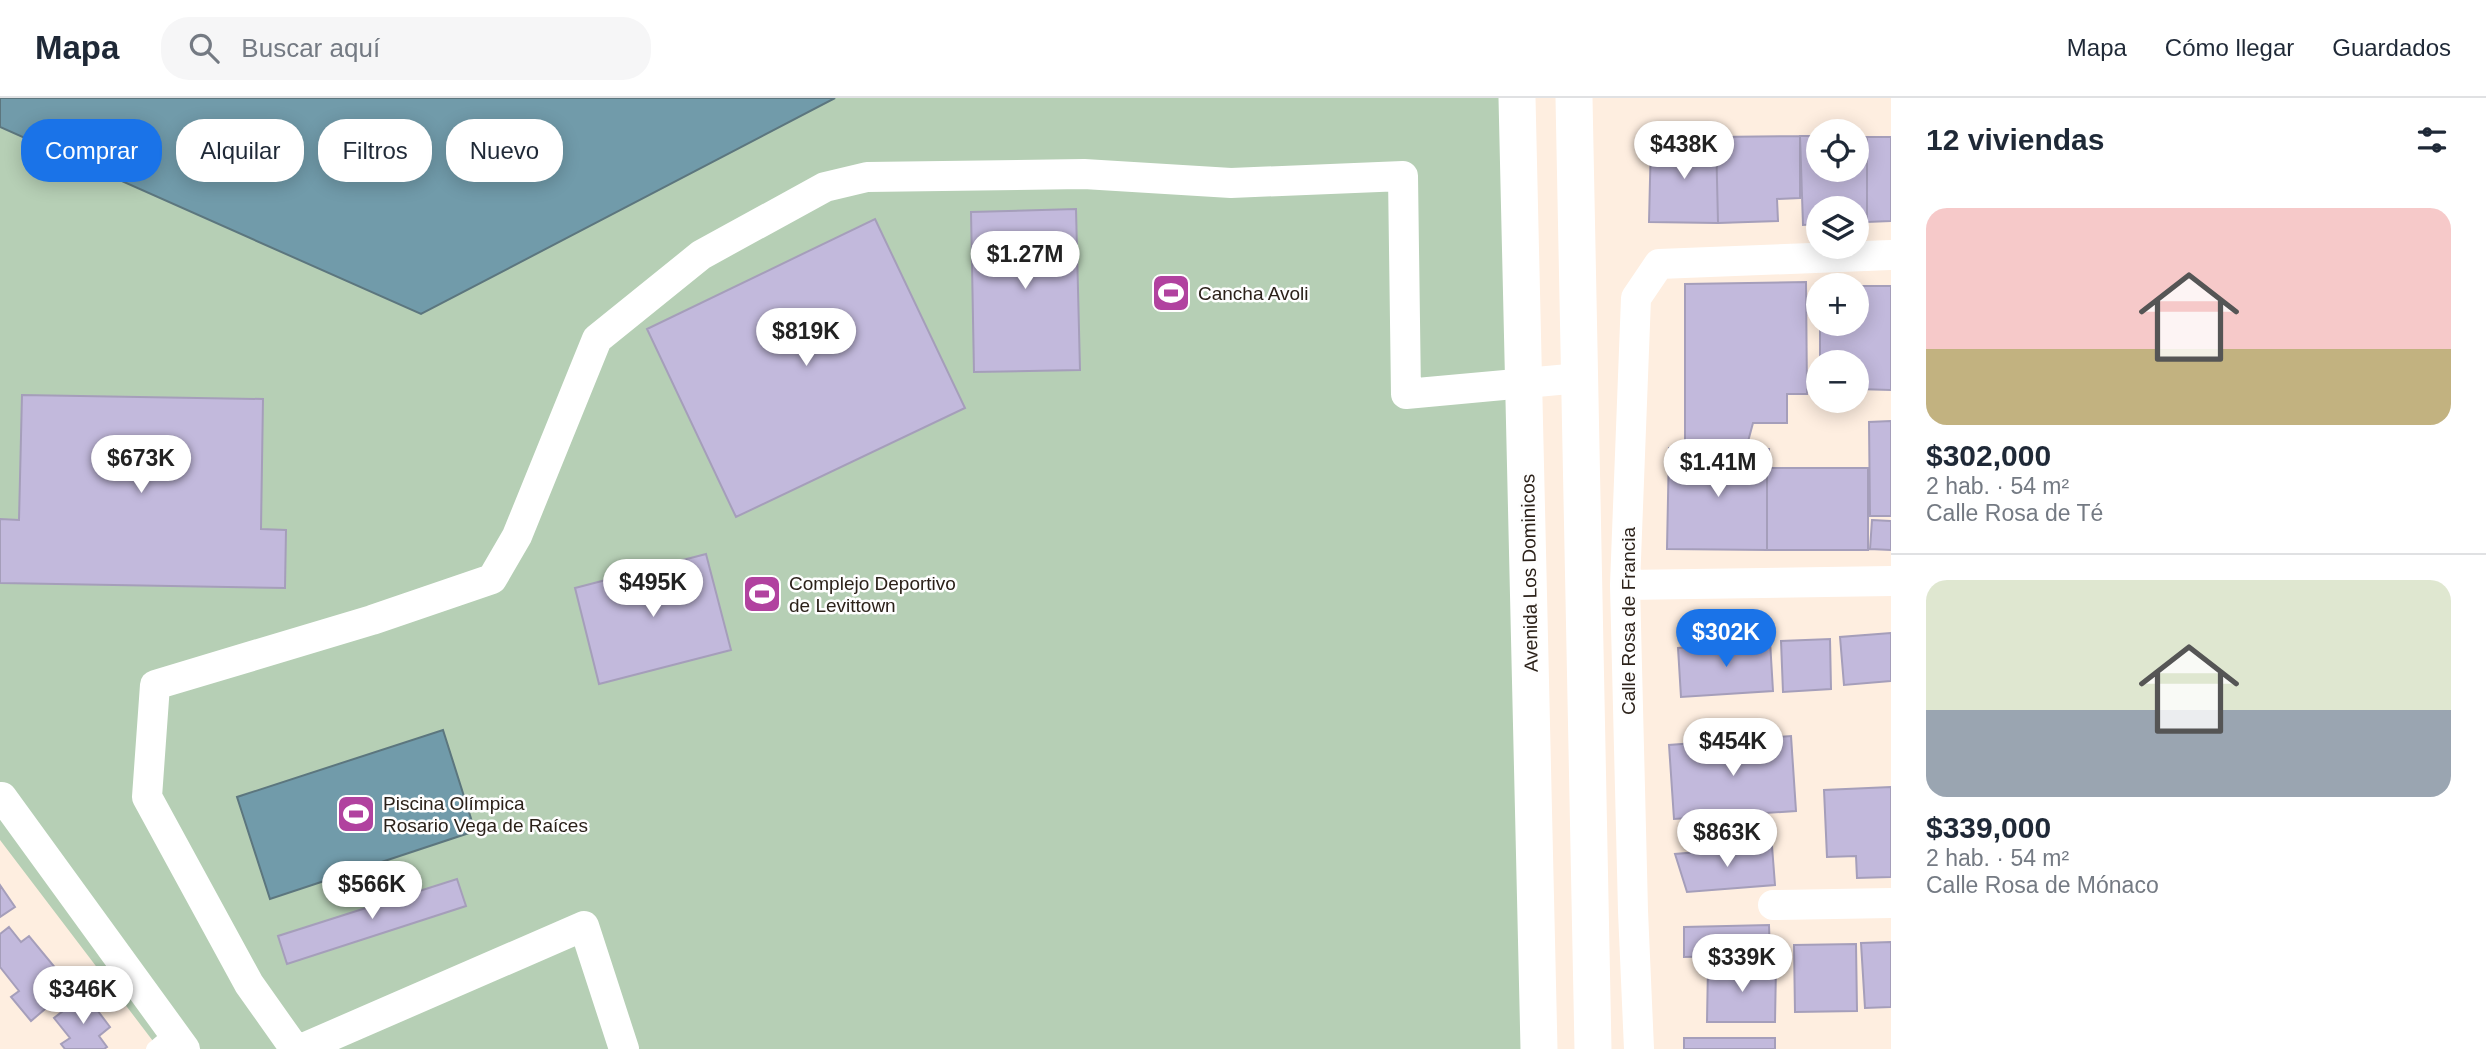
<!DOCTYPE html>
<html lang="es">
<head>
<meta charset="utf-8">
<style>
  :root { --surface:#fff; --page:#f6f6f7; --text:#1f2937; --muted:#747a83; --line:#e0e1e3; --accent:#1a73e8 }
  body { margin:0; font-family:Helvetica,sans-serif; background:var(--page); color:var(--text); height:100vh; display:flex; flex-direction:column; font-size:26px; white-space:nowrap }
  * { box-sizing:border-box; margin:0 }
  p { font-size:23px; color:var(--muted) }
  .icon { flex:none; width:38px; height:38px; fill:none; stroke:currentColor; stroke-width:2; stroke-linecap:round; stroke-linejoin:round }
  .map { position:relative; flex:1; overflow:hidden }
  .panel { display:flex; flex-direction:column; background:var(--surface); width:595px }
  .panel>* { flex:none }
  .hud { position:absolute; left:21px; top:21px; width:665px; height:63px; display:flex; gap:14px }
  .buttons { position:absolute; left:1806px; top:21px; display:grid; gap:14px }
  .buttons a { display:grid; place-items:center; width:63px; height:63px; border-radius:50%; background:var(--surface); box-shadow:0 4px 18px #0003; font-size:35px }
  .price { position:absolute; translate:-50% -60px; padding:0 16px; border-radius:24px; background:#fff; color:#222; font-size:23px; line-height:46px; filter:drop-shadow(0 2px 4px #0008) }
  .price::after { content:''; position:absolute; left:50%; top:42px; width:21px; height:16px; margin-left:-10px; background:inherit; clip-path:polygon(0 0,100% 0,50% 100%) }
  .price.active { background:var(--accent); color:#fff }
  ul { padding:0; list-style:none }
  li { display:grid; align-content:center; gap:14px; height:371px; padding:0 35px }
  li+li { border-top:2px solid var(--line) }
  li span { display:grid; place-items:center; height:217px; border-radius:21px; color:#555 }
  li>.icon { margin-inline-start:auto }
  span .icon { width:126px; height:126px; fill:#fffc; stroke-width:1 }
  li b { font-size:30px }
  h2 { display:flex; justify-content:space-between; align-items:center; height:84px; padding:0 35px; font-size:30px }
  .tag { padding:0 24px; border-radius:28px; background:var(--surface); box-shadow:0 4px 18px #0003; font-size:24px; line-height:63px }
  .tag.active { background:var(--accent); color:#fff }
  header { display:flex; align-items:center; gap:42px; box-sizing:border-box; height:98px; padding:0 35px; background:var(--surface); border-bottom:2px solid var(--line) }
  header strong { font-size:33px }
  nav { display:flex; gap:38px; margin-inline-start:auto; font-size:24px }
  .search { width:490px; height:63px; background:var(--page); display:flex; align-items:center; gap:18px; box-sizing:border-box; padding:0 24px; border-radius:28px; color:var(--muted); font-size:26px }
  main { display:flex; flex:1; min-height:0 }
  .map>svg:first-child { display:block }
  .green { fill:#b6cfb5 }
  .water { fill:#719baa; stroke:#5c767e; stroke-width:2 }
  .building { fill:#c2b9dc; stroke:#a59eba; stroke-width:2 }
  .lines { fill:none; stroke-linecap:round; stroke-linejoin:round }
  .service { stroke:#fff; stroke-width:16 }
  .minor { stroke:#fff; stroke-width:30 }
  .tertiary { stroke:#fff; stroke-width:37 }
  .labels { text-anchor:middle; stroke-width:5; stroke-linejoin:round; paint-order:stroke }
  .poi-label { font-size:19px; fill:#2b2119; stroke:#fefefe; text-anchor:start }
  .street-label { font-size:19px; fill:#2b2119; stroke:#fefefe }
</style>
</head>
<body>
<header>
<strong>Mapa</strong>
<div class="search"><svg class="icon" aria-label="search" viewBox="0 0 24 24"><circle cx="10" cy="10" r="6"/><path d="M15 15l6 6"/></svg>Buscar aquí</div>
<nav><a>Mapa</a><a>Cómo llegar</a><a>Guardados</a></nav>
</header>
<main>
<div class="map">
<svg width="1891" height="951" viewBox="0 0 1891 951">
  <rect width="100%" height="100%" fill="#feeee0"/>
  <path class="green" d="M835,0H1512L1533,951H159L0,742V29L421,216Z"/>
  <path class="water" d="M0,0H835L421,216L0,29Z
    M443,632L475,733L270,801L237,699Z"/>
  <path class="building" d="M1800,38V100L1777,101L1778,123L1718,125L1716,39Z
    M1800,38H1818V72H1857V39H1867V124H1857V110H1818V126L1803,127Z
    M1716,39L1718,125L1649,124L1651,41Z
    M1867,39H1891V123L1867,124Z
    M1076,111L1080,272L974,274L971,114Z
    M875,121L965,310L736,419L647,231Z
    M1806,184L1807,296H1787V325H1753L1746,351L1685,352V186Z
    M1857,188H1891V292L1857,291V264H1820V226H1857Z
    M22,297L263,301L261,431L286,432L285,490L0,485V421L19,422Z
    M1891,323V418H1870L1869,324Z
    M1669,350L1769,351L1767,370V452L1667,451Z
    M1767,370H1868V452H1767Z
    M1872,422L1891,423V452L1870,451Z
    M706,456L731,552L599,586L575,490Z
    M1891,535V583L1844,587L1840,539Z
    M1830,541L1831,591L1783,594L1781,543Z
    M1770,543L1773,593L1681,599L1678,550Z
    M1791,638L1796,713L1674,721L1669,647Z
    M1891,689V779L1857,780L1856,758L1827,759L1824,692Z
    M1772,748L1775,787L1687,794L1675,756Z
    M457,781L466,808L287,866L278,838Z
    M0,787L15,809L0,819Z
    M1769,827L1770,857L1684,859V829Z
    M9,829L21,844L29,838L71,889L31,923L11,899L19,893L0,869V836Z
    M1891,844V909L1865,910L1861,845Z
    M1856,846L1857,913L1795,914L1794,847Z
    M1708,868H1776L1775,924H1707Z
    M85,896L110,929L99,938L107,949L104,951H65L61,946L70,940L54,920Z
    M1684,940H1775V951H1684Z"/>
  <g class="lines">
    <path class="service" d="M154,951L173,935"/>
    <path class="minor" d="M1625,487L1891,483
      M2,699L185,951
      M1773,807L1891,805
      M295,951L249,886L147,699L155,587L372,522L492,481L517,438L597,241L701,157L825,89L867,79L1084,76L1231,85L1403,78L1406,296L1580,280
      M301,951L584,828L624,951
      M1639,951L1633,813L1625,487L1636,200L1659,166L1891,157"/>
    <path class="tertiary" d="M1517,0L1539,951
      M1574,0L1593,951"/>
  </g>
  <defs>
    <symbol id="stadium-square" viewBox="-11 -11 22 22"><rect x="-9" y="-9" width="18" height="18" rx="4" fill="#b1429f" stroke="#fefefe"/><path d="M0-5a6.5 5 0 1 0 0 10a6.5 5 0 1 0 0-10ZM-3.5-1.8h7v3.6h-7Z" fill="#fff"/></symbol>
  </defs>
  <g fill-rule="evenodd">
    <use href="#stadium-square" x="1149" y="173" width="44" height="44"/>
    <use href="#stadium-square" x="740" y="474" width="44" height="44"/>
    <use href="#stadium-square" x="334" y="694" width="44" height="44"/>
  </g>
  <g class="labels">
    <g class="poi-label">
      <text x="1198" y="202">Cancha Avoli</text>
      <text x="789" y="492">Complejo Deportivo<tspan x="789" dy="22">de Levittown</tspan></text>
      <text x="383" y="712">Piscina Olímpica<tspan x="383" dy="22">Rosario Vega de Raíces</tspan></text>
    </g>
    <g class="street-label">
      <text transform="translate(1529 475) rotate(-91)" y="7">Avenida Los Dominicos</text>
      <text transform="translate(1628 523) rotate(-90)" y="7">Calle Rosa de Francia</text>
    </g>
  </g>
</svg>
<div class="buttons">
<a><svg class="icon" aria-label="locate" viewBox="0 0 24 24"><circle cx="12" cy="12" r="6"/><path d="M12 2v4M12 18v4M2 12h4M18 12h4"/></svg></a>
<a><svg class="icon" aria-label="layers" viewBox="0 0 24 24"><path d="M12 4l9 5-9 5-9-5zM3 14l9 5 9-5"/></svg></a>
<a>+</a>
<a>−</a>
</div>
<b class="price" style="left:1684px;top:83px">$438K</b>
<b class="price" style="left:1025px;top:193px">$1.27M</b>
<b class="price" style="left:806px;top:270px">$819K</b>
<b class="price" style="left:141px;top:397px">$673K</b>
<b class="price" style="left:1718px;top:401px">$1.41M</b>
<b class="price" style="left:653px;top:521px">$495K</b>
<b class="price active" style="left:1726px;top:571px">$302K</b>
<b class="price" style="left:1733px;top:680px">$454K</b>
<b class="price" style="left:1727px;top:771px">$863K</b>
<b class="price" style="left:372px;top:823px">$566K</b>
<b class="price" style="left:1742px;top:896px">$339K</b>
<b class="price" style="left:83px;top:928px">$346K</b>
<div class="hud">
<a class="tag active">Comprar</a>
<a class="tag">Alquilar</a>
<a class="tag">Filtros</a>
<a class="tag">Nuevo</a>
</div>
</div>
<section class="panel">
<h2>12 viviendas<svg class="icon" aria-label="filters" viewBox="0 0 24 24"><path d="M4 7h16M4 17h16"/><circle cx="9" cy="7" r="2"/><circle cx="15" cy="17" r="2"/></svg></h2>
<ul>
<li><span style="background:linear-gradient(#f6c9c9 65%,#c2b280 0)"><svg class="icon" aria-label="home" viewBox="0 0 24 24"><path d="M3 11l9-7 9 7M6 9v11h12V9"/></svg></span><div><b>$302,000</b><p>2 hab. · 54 m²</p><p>Calle Rosa de Té</p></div></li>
<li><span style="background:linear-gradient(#dfe7d0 60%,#9aa5b1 0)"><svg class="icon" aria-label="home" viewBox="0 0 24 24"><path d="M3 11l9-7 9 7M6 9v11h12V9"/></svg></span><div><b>$339,000</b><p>2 hab. · 54 m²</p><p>Calle Rosa de Mónaco</p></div></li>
</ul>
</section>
</main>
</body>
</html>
